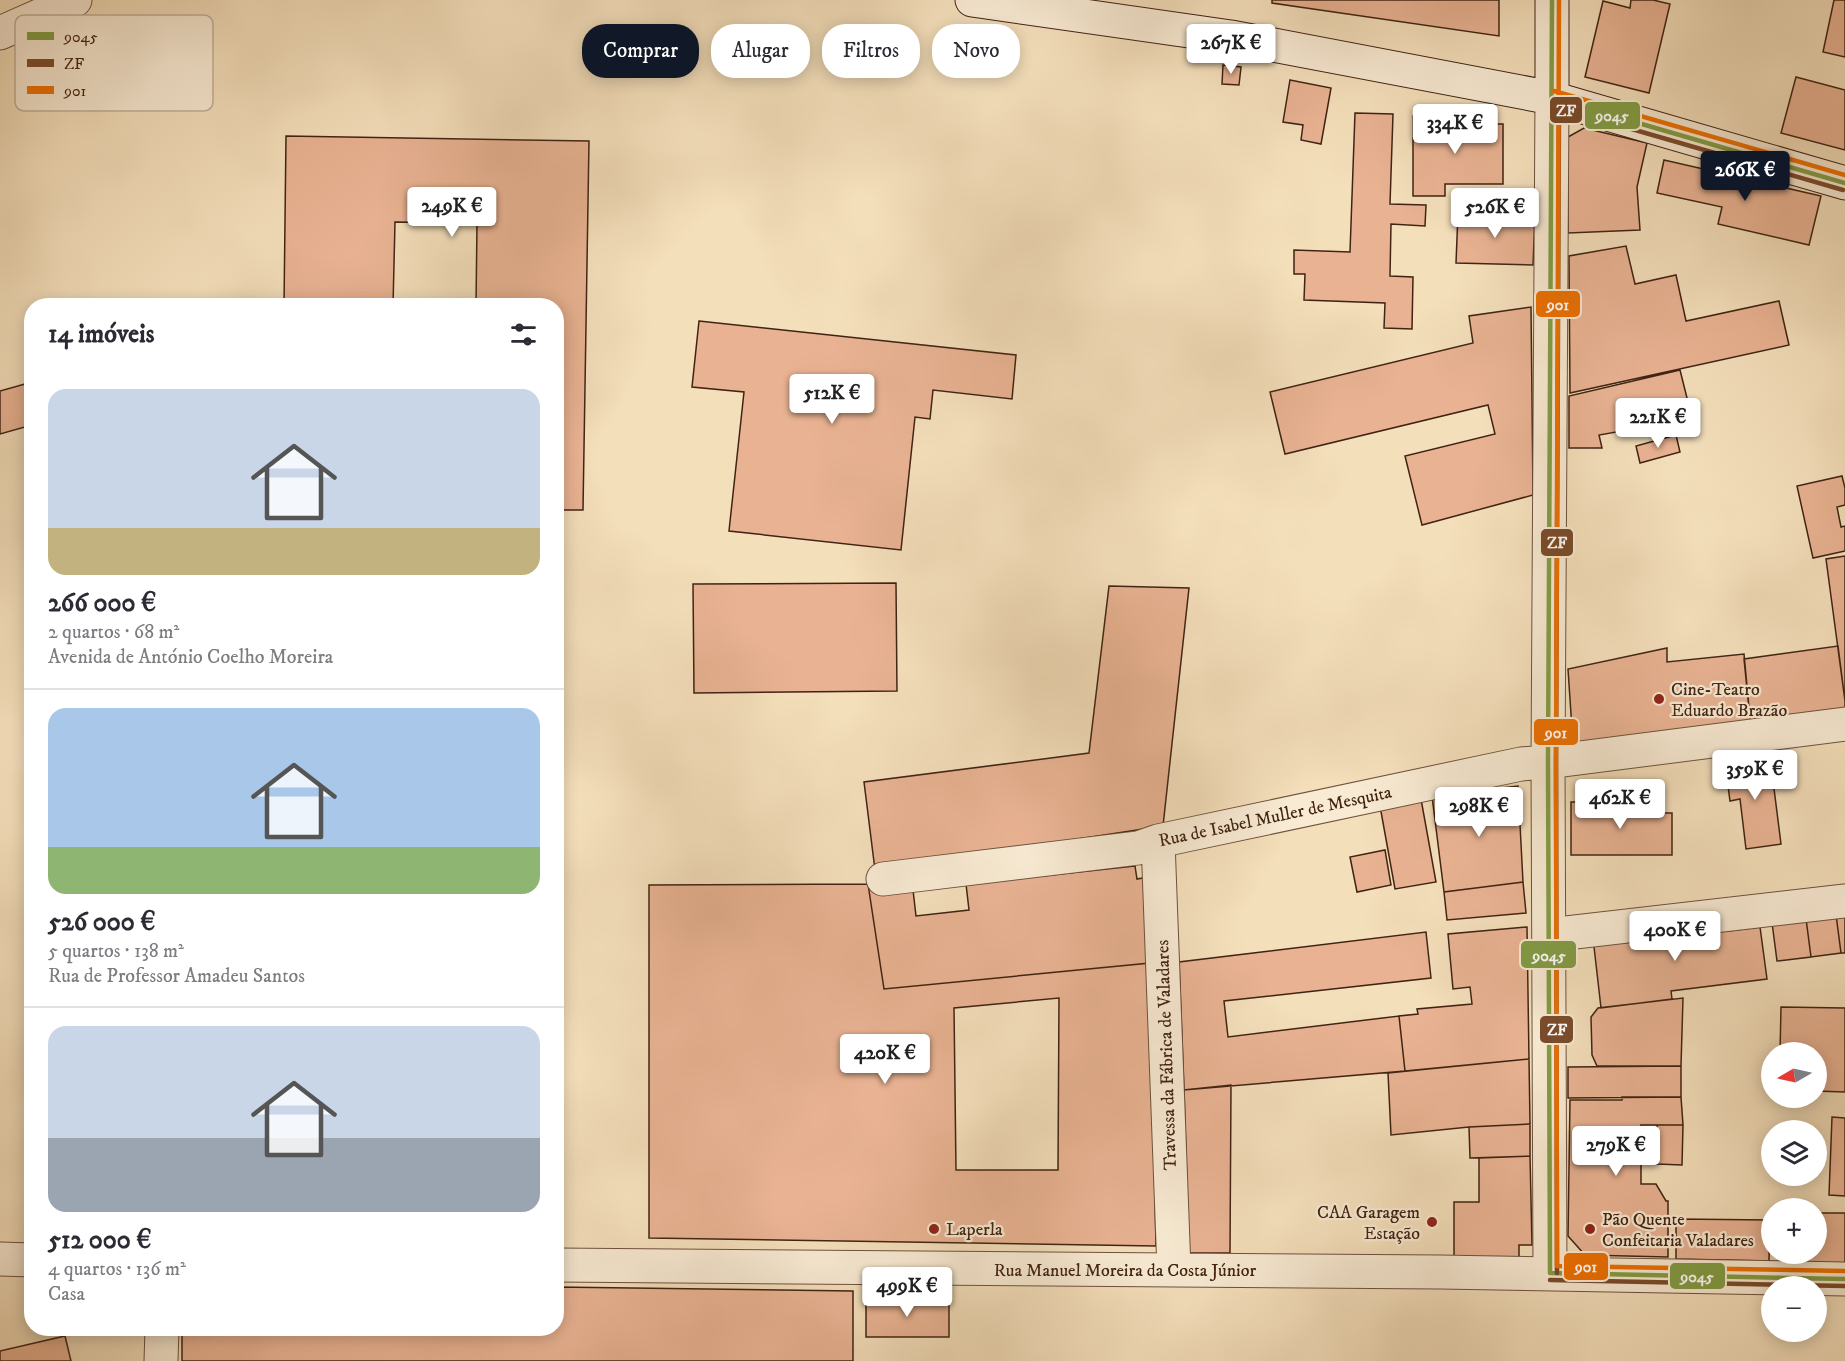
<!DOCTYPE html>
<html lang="pt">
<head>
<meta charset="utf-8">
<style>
  :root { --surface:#fff; --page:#f2f2f3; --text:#2b2b33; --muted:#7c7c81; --line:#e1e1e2; --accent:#111827 }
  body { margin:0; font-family:"IM FELL DW Pica",serif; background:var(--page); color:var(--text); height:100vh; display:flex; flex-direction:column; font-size:22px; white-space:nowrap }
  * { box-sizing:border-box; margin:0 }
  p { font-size:20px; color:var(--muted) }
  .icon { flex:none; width:33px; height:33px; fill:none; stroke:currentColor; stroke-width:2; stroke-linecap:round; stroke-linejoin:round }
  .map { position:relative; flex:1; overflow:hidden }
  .panel { position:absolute; left:24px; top:298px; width:540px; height:1038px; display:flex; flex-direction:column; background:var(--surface); border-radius:24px; box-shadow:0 3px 15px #0003 }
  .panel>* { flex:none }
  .top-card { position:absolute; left:582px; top:24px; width:570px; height:54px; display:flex; gap:12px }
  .needle { width:39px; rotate:261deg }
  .fabs { position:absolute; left:1761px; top:1042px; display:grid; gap:12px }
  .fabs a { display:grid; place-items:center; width:66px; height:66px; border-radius:50%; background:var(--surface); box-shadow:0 3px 15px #0003; font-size:30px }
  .price { position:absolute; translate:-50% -51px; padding:0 14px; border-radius:6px; background:#fff; color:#222; font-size:20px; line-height:39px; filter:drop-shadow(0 2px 3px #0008) }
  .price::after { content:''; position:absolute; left:50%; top:36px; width:18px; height:14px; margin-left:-9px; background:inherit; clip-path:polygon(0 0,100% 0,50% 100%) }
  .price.on { background:var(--accent); color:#fff }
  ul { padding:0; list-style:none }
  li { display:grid; align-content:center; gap:12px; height:318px; padding:0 24px }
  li+li { border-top:2px solid var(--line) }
  li span { display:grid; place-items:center; height:186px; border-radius:18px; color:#555 }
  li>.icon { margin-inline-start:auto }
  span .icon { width:108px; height:108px; fill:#fffc; stroke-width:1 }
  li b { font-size:26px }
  h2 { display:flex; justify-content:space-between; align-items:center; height:72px; padding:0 24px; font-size:26px }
  .tag { padding:0 21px; border-radius:24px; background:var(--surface); box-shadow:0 3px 15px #0003; font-size:21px; line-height:54px }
  .tag.on { background:var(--accent); color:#fff }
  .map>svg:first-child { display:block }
  .building { fill:#e9b393; stroke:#402312; stroke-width:1.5; fill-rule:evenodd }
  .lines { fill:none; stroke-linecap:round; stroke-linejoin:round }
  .street-casing { stroke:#6d523c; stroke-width:35 }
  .secondary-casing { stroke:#402312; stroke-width:35 }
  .street { stroke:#f8ead3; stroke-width:33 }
  .secondary { stroke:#f8ead3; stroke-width:33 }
  .bus-1-casing { stroke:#f8ead3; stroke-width:9 }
  .bus-2-casing { stroke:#f8ead3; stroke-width:9 }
  .bus-3-casing { stroke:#f8ead3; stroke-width:9 }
  .bus-1 { stroke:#829c44; stroke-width:4.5 }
  .bus-2 { stroke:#7a4b2a; stroke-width:4.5 }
  .bus-3 { stroke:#ec7002; stroke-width:4.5 }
  .poi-dot { fill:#8f2418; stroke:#f8ead3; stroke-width:2 }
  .labels { text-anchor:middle; stroke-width:4.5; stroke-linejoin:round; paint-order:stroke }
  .poi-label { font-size:18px; fill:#402312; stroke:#f8ead3; text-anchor:start }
  .street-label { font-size:18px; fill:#402312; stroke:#f8ead3 }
  .key { fill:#f8ead3; stroke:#c1ae99; stroke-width:1.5 }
  .key-label { font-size:16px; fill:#402312 }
  .line-badge { stroke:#f8ead3; stroke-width:2 }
  .badge-label { font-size:16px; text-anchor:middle; font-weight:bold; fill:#fff }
</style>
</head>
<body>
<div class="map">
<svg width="1845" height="1361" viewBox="0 0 1845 1361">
  <rect width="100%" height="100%" fill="#f4dfbb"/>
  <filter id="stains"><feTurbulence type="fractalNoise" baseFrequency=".00333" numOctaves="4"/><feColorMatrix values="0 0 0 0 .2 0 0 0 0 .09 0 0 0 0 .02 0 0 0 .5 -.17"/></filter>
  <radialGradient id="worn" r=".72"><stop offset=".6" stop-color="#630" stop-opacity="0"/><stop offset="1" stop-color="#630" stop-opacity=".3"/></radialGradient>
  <path class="building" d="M1272,0H1499V36L1272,3Z
    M1631,0H1653L1670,4L1649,93L1585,77L1603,1L1630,8Z
    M1834,0H1845V57L1823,52Z
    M1223,65L1241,67L1239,85L1222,84Z
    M1796,77L1845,90V150L1781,133Z
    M1290,80L1331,88L1321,144L1301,140L1303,125L1283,122Z
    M1355,113L1393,114L1390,204L1426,205L1425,226L1391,224L1390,276L1413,277L1412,329L1384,328L1385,303L1304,300L1305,274H1294V250L1350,252Z
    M1413,116H1445V124H1503V184H1445V196H1413Z
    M1584,128L1647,143L1637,187L1640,230L1568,233V137Z
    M286,136L589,141L583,510H556V306H476L477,223L395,222L393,306H284Z
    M1664,160L1821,196L1809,245L1718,224L1722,207L1657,193Z
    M1458,213L1535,215L1533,265L1456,263Z
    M1626,246L1635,284L1676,275L1686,321L1779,301L1789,345L1570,393L1569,256Z
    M1531,307L1533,495L1422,525L1405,456L1495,434L1488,405L1285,454L1270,392L1473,343L1469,316Z
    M699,321L1016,355L1012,399L933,390L930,419L915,417L901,550L729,531L744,392L692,387Z
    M1680,370L1688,402L1654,410L1656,425L1599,435L1602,448H1569V396Z
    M32,382V425L0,434V391Z
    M1676,435L1680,452L1640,463L1636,446Z
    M1842,476L1845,488V505L1837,507L1841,527L1845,526V551L1813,558L1797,486Z
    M1845,556V701L1826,559Z
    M896,583L897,691L694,693L693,584Z
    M1109,586L1189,588L1163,826L875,870L864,782L1089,753Z
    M1838,646L1845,701V718L1751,729L1744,659Z
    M1667,648V662L1744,654L1751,729L1573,744L1568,669Z
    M1770,757L1781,844L1746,849L1740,799L1730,801L1725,763Z
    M1518,786L1523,882L1444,892L1432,796Z
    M1421,799L1436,882L1395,889L1380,806Z
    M1571,802H1649V813H1672V855H1571Z
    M1385,850L1391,885L1357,892L1350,857Z
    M1135,866L1137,879L1148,877L1150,963L884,989L868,884L913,890L916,916L969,910L966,884Z
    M1523,882L1526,913L1447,920L1444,892Z
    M868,884L884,989L1150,963L1156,1246L649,1238V885ZM1059,998L1058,1170H956L954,1008Z
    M1845,906V953H1841L1835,907Z
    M1835,907L1841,953L1811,957L1805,911Z
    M1805,911L1811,957L1777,961L1771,915Z
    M1728,922L1729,931L1760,927L1767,979L1671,991L1672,999L1601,1008L1593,938Z
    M1527,927L1529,1059L1405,1071L1399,1016L1418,1014L1417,1009L1472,1004L1470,987L1453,989L1448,934Z
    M1426,932L1431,978L1224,1001L1228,1037L1399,1016L1405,1071L1184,1090L1179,962Z
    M1683,998L1681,1066H1597L1592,1055L1591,1017L1598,1008Z
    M1781,1007L1845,1008V1092L1816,1091V1053H1780Z
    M1529,1059L1530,1124L1469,1127L1391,1135L1388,1073Z
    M1681,1066V1097L1568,1098V1067Z
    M1231,1085L1230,1253H1189L1184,1090Z
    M1622,1097H1681L1683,1125H1641V1184H1656L1666,1201H1668V1257L1585,1255L1568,1236L1570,1100H1622Z
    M1832,1117L1845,1118V1196L1829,1195Z
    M1530,1124V1156L1470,1158L1469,1127Z
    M1657,1125H1683L1682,1165L1657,1164Z
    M1530,1156L1532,1245H1519V1258L1454,1259V1202H1479V1158Z
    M1816,1213H1845V1263L1795,1262L1796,1254H1816Z
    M1676,1219L1770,1220L1769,1261L1676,1259Z
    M556,1287L853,1291V1361H182V1329H556Z
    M866,1298L949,1299V1337H866Z
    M65,1336L71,1361H0V1351Z"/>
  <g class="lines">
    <defs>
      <path id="street" d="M0,33L75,0
        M1158,841L1174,1270
        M883,879L1138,848L1158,841L1521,764L1548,762L1845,724
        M1549,935L1845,901
        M0,1259L32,1260
        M556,1265L1440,1272L1845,1279
        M1550,1273L1548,762L1552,98
        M161,1361L162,1329"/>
      <path id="secondary" d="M972,0L1231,37L1552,98L1845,183
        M1552,0V98"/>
    </defs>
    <use href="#street" class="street-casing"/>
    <use href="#secondary" class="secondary-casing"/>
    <use href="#street" class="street"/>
    <use href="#secondary" class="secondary"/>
    <defs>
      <path id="bus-1" d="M1552,98L1845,183
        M1550,1273L1548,762L1552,0
        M1550,1273L1845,1279"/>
      <path id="bus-2" d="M1557,1273L1556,762L1559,108L1843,190
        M1550,1280L1845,1286"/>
      <path id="bus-3" d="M1559,0L1556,762L1557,1266L1845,1271
        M1554,91L1845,175"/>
    </defs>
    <use href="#bus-1" class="bus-1-casing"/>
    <use href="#bus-2" class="bus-2-casing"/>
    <use href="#bus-3" class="bus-3-casing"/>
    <use href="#bus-1" class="bus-1"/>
    <use href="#bus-2" class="bus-2"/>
    <use href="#bus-3" class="bus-3"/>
  </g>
  <g class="poi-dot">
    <circle cx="1659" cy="699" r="6"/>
    <circle cx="1432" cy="1222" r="6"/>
    <circle cx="934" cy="1229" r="6"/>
    <circle cx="1590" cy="1229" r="6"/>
  </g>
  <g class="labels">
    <g class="poi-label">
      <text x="1671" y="695">Cine-Teatro<tspan x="1671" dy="21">Eduardo Brazão</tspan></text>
      <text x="1420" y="1218" text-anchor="end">CAA Garagem<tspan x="1420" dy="21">Estação</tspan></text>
      <text x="1602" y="1225">Pão Quente<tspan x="1602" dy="21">Confeitaria Valadares</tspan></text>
      <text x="946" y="1235">Laperla</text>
    </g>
    <g class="street-label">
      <text transform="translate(1275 816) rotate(-12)" y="6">Rua de Isabel Muller de Mesquita</text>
      <text transform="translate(1166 1055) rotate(-92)" y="6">Travessa da Fábrica de Valadares</text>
      <text x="1125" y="1276">Rua Manuel Moreira da Costa Júnior</text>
    </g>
  </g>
  <rect x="15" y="15" width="198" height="96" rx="9" class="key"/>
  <rect x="27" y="32" width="27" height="8" fill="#829c44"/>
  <rect x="27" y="59" width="27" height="8" fill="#7a4b2a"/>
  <rect x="27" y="86" width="27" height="8" fill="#ec7002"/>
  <g class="key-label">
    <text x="64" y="42">9045</text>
    <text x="64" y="69">ZF</text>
    <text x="64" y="96">901</text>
  </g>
  <g class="line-badge">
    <rect x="1549" y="96" width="34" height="28" rx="6" fill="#7a4b2a"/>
    <rect x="1584" y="101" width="57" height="29" rx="6" fill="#829c44"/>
    <rect x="1535" y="290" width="46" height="28" rx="6" fill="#ec7002"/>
    <rect x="1540" y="528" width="34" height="29" rx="6" fill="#7a4b2a"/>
    <rect x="1533" y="718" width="46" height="28" rx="6" fill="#ec7002"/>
    <rect x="1520" y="940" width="57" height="29" rx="6" fill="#829c44"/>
    <rect x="1539" y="1015" width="35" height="29" rx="6" fill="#7a4b2a"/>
    <rect x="1563" y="1252" width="46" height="29" rx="6" fill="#ec7002"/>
    <rect x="1669" y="1262" width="57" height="28" rx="6" fill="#829c44"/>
  </g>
  <g class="badge-label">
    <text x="1566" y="116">ZF</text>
    <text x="1612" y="121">9045</text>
    <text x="1558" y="310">901</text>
    <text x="1557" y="548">ZF</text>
    <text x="1556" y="738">901</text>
    <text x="1549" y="961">9045</text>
    <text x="1557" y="1035">ZF</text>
    <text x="1586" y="1272">901</text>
    <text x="1697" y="1282">9045</text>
  </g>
  <rect width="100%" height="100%" filter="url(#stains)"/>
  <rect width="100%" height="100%" fill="url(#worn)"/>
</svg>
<div class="fabs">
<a><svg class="needle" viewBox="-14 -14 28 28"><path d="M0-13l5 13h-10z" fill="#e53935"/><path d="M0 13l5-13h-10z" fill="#7c7c81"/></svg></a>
<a><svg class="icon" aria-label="layers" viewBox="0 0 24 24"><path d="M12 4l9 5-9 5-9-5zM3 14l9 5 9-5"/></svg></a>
<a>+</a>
<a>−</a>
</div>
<b class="price" style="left:1231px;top:75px">267K €</b>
<b class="price" style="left:1455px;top:155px">334K €</b>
<b class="price on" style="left:1745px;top:202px">266K €</b>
<b class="price" style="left:452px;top:238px">249K €</b>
<b class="price" style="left:1495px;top:239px">526K €</b>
<b class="price" style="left:832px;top:425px">512K €</b>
<b class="price" style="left:1658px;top:449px">221K €</b>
<b class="price" style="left:1755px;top:801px">359K €</b>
<b class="price" style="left:1620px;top:830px">462K €</b>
<b class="price" style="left:1479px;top:838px">298K €</b>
<b class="price" style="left:1675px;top:962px">400K €</b>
<b class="price" style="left:885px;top:1085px">420K €</b>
<b class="price" style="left:1616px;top:1177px">279K €</b>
<b class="price" style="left:907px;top:1318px">499K €</b>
<div class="top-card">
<a class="tag on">Comprar</a>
<a class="tag">Alugar</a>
<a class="tag">Filtros</a>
<a class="tag">Novo</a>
</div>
<section class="panel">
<h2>14 imóveis<svg class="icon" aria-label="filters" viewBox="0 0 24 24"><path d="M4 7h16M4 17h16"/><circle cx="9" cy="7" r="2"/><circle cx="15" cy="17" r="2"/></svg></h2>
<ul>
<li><span style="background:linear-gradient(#c9d6e8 75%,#c2b280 0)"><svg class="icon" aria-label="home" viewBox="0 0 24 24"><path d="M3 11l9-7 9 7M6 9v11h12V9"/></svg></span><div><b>266 000 €</b><p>2 quartos · 68 m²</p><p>Avenida de António Coelho Moreira</p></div></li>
<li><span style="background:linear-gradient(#a9c7e8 75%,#8fb573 0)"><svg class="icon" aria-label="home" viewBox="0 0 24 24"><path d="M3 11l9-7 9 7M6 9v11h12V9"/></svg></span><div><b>526 000 €</b><p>5 quartos · 138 m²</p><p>Rua de Professor Amadeu Santos</p></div></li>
<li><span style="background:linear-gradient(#c9d6e8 60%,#9aa5b1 0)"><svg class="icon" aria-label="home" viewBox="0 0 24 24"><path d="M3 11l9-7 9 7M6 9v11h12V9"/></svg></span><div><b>512 000 €</b><p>4 quartos · 136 m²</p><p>Casa</p></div></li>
</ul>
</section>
</div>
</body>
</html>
